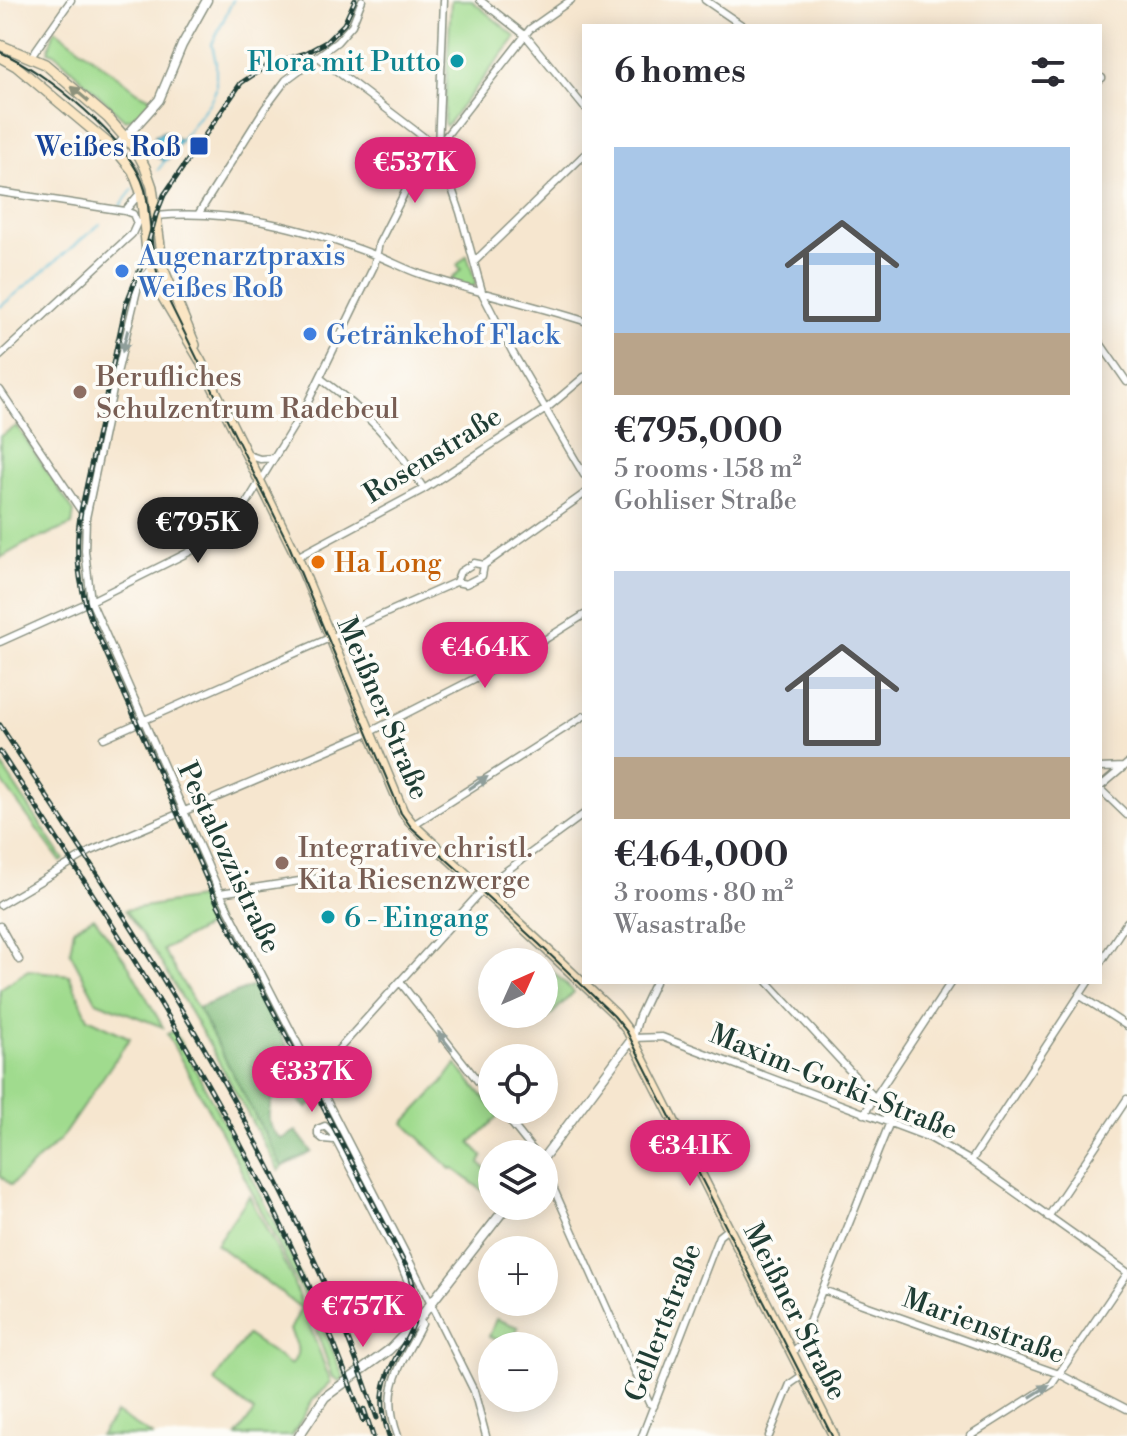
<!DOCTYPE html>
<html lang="en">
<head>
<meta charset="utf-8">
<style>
  :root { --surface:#fff; --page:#f2f2f3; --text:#2b2b33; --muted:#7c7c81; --accent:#db2777 }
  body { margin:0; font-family:"Libre Bodoni",serif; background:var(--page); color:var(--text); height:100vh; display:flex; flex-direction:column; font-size:30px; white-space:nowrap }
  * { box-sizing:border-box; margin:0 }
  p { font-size:26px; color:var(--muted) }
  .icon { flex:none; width:44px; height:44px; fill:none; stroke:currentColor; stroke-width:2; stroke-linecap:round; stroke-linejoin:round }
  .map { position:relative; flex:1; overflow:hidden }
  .details { position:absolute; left:582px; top:24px; width:520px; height:960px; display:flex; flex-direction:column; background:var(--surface); border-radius:0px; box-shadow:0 4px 20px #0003 }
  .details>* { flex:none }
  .needle { width:52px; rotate:45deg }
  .fabs { position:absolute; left:478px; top:948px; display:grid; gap:16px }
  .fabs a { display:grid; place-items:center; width:80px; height:80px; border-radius:50%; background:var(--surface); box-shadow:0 4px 20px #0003; font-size:40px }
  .price { position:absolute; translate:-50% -68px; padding:0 18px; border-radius:28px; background:var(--accent); color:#fff; font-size:26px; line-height:52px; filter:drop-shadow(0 2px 4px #0008) }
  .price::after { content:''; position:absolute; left:50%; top:48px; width:24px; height:18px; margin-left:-12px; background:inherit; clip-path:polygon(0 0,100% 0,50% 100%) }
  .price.active { background:#222; color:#fff }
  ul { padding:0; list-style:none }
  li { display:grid; align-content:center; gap:16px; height:424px; padding:0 32px }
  li span { display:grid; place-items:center; height:248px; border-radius:0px; color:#555 }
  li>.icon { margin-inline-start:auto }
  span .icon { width:144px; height:144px; fill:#fffc; stroke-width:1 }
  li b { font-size:34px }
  h2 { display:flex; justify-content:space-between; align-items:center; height:96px; padding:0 32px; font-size:34px }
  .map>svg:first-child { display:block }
  .green { fill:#a0db8e; stroke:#608c61; stroke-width:2 }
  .forest { fill:#80bb79; stroke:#507c56; stroke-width:2 }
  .water { fill:#57bbd5; stroke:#3b7c84; stroke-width:2 }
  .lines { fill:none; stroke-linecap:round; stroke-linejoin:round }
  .stream { stroke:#57bbd5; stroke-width:2 }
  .minor-casing { stroke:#8a9282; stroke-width:9 }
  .tertiary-casing { stroke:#8a9282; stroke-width:11 }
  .secondary-casing { stroke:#8a9282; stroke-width:12 }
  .minor { stroke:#fff; stroke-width:6 }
  .tertiary { stroke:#fff; stroke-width:8 }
  .secondary { stroke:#fbe6c4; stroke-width:9 }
  .tram { stroke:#1f3d34; stroke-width:2 }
  .rail-casing { stroke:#1f3d34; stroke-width:5 }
  .rail { stroke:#fdfcf7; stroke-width:2; stroke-dasharray:6; stroke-linecap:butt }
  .oneway { fill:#8d927c }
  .oneway2 { fill:#8f9e9a }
  .culture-dot { fill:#0f9aa8; stroke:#fdfcf7; stroke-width:3 }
  .transit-dot { fill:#1a4fb4; stroke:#fdfcf7; stroke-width:3 }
  .shop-dot { fill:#3f7fe0; stroke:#fdfcf7; stroke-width:3 }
  .education-dot { fill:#8d6e63; stroke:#fdfcf7; stroke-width:3 }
  .food-dot { fill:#e8710a; stroke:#fdfcf7; stroke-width:3 }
  .labels { text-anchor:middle; stroke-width:7; stroke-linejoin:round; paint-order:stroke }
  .culture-label { font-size:28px; fill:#0d838f; stroke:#fdfcf7; text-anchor:end }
  .transit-label { font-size:28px; fill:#164399; stroke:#fdfcf7; text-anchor:end }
  .shop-label { font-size:28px; fill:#366cbe; stroke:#fdfcf7; text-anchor:start }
  .education-label { font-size:28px; fill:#785e54; stroke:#fdfcf7; text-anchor:start }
  .street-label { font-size:28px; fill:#1f3d34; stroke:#fdfcf7 }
  .food-label { font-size:28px; fill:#c56008; stroke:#fdfcf7; text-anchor:start }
</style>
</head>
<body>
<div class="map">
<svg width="1127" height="1436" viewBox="0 0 1127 1436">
  <rect width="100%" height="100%" fill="#fdfcf7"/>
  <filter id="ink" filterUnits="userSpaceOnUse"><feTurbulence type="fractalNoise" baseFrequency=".0125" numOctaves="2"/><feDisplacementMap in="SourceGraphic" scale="16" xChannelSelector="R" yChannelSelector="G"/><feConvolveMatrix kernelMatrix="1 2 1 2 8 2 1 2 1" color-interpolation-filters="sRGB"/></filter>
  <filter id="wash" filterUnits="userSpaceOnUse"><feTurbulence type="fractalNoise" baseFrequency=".006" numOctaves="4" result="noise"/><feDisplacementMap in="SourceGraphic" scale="32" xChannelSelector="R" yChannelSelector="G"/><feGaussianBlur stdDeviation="1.8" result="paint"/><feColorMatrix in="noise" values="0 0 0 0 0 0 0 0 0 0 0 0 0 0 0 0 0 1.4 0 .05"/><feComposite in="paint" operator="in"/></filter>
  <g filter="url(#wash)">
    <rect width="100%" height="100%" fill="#f6e6cf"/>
    <path class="green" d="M451,0H471L516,37L446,126L444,123Z
      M55,29L138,92L153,99L133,118L125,120L54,53L48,51Z
      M467,255L476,283L473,287L450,281L461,269L457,265Z
      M17,426L74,512L72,525L25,544L0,558V436Z
      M0,763L64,860L61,862L0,779Z
      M204,897L217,921L163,950C206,1021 247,1093 282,1167L279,1171L208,1042L156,954L125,910Z
      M94,917L129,966L163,1027L96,1001L70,952L74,928Z
      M548,967L574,992L543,1023L534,1014H544V972Z
      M28,970L69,975L88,1018L130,1038L60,1140L11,1185L0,1176V989Z
      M174,1031C237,1144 296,1259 344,1378L339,1381L333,1377L304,1296L234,1156L167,1034Z
      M456,1064L499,1116L470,1143L483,1156L480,1164L492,1174V1198L453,1168L451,1169L404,1123L442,1083Z
      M249,1196L291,1276L331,1383L313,1400L292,1436H237L254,1412L214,1381L247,1335L291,1365C302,1352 297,1345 290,1330L301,1308L216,1244Z
      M496,1319L518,1327L511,1345L489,1337Z
      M116,1413L153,1436H100Z"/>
    <path class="forest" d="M256,985L315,1102L307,1108L286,1087L273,1096C267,1114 265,1129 282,1139L296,1131L312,1152L282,1167L198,1008Z"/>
    <path class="water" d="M164,131L181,141L168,159L164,161L157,157L155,135Z"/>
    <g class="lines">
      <path class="stream" d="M158,170L210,102L216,89V63L212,44L233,0
        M120,206L133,189
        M0,307L100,224"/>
    </g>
  </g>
  <g filter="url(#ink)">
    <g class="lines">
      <defs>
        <path id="minor" d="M480,0L526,36L584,107
          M705,0L743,26
          M317,56L438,148L460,212L483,295L513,353L584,475
          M31,57L71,0
          M1100,79L1102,78
          M438,148L444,0
          M0,192L125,211L133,214L137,223L132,234L0,356
          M125,211L141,192
          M199,213L265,108L286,80L337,42L352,25L362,0
          M156,216C234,209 303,228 375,255C391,261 405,269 420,274C474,292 530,304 584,321
          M474,262L584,155
          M151,269L138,286L113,390L86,518L85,551L91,601L220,893L410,1262L474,1391L486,1436
          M1100,343L1127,382
          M320,378C365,411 395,442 424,489
          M0,390L86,518
          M248,455L260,459L274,458
          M297,557L424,489L546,409L584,377
          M474,563L484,565L482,576L466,584L456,582L460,572Z
          M484,565L584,494
          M0,642L91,601L229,532L306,406L374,266L379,243L410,182L530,29L571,0
          M104,738L456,582
          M1100,768L1124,767
          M1100,787L1127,764
          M1100,789L1127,815
          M413,825L584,716
          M220,893L326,877
          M0,905L91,851L370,732L517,657L584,615
          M0,926L19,960
          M1100,963L1127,922
          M400,982L492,1099
          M655,982L639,1016L633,1038L662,1037L930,1138L971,1161L1127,1272
          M768,982L874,1097L890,1122L800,1345L792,1352
          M1079,995L1127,1026
          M314,1073L338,1050L487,885L584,814
          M501,1110L536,1154
          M864,1114L951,982
          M334,1140L323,1139L318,1135V1129L325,1126L332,1133L401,1265L411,1289L410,1316L414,1323
          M971,1161L1088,982
          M544,1167L649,1403L654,1406
          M1048,1217L1127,1099
          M823,1290L1059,1374L1127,1409
          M398,1436C380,1388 401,1366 422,1324L419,1319
          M642,1436L719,1236L729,1228
          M769,1436L790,1384L803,1375
          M970,1436L1052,1384L1127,1274"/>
        <path id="tertiary" d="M115,149L159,100L182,45L207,0
          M544,1157L633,1038
          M299,1436L325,1397L389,1350L419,1319L507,1206"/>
        <path id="secondary" d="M0,45L45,64L108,118L136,150L145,167L152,187L163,268L195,345
          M0,57L16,66L115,149L133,171L141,192L147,252L162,296L200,360L297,557L403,812L413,825L558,960L615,1014L628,1031L834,1436"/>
      </defs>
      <use href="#minor" class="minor-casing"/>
      <use href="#tertiary" class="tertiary-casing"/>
      <use href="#secondary" class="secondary-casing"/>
      <use href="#minor" class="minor"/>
      <use href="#tertiary" class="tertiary"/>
      <use href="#secondary" class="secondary"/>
      <path class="tram" d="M0,52C45,71 132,141 145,190C153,222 149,255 162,287L288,543L401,813L411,827L539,944L614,1016L627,1032L832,1436"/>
      <defs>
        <path id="rail" d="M355,0L344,24L326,42L306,53L268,65L241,83L164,195L156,215L144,259L126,304L81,511C74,546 78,585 91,619L218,905L410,1274C428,1331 401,1335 386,1380C380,1399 383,1417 389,1436
          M0,725C145,946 292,1166 377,1418
          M0,752C140,964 279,1179 363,1421
          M364,1409L373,1436"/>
      </defs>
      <use href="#rail" class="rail-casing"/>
      <use href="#rail" class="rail"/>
    </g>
    <defs><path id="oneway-solid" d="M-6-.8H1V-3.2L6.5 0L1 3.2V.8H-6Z" transform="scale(2)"/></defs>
    <use class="oneway" href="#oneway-solid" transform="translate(80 94) rotate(-140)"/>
    <g class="oneway2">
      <use href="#oneway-solid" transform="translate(125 341) rotate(104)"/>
      <use href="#oneway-solid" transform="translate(478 783) rotate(-33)"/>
      <use href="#oneway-solid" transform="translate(445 1041) rotate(-127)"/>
      <use href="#oneway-solid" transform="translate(1040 1391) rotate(-32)"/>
    </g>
  </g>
  <g class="culture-dot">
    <circle cx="457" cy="61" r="8"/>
    <circle cx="328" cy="917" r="8"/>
  </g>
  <rect class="transit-dot" x="189" y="136" width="20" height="20" rx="4"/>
  <g class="shop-dot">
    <circle cx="122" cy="271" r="8"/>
    <circle cx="310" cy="334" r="8"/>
  </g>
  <g class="education-dot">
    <circle cx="80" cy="392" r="8"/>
    <circle cx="282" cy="863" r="8"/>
  </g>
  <circle class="food-dot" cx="318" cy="562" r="8"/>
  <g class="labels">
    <g class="culture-label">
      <text x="441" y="71">Flora mit Putto</text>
      <text x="344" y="927" text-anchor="start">6 - Eingang</text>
    </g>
    <g class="transit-label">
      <text x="181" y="156">Weißes Roß</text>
    </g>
    <g class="shop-label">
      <text x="138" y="265">Augenarztpraxis<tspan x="138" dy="32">Weißes Roß</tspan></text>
      <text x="326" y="344">Getränkehof Flack</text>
    </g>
    <g class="education-label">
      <text x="96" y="386">Berufliches<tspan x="96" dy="32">Schulzentrum Radebeul</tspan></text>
      <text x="298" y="857">Integrative christl.<tspan x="298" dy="32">Kita Riesenzwerge</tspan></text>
    </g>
    <g class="street-label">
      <text transform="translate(432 454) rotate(-32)" y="10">Rosenstraße</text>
      <text transform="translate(384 708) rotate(67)" y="10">Meißner Straße</text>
      <text transform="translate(230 857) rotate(65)" y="10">Pestalozzistraße</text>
      <text transform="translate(834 1081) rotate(22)" y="10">Maxim-Gorki-Straße</text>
      <text transform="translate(796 1311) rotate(63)" y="10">Meißner Straße</text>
      <text transform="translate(662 1322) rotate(-69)" y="10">Gellertstraße</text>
      <text transform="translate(984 1325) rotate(20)" y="10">Marienstraße</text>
    </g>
    <g class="food-label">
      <text x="334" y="572">Ha Long</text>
    </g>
  </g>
</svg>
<div class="fabs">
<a><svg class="needle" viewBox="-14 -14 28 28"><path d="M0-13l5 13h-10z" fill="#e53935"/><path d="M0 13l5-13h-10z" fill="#7c7c81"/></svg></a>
<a><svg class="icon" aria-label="locate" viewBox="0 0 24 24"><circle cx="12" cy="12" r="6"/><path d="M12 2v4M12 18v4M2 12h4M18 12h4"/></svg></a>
<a><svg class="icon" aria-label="layers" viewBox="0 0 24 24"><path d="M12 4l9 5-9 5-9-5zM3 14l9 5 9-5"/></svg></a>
<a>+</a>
<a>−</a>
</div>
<b class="price" style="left:415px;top:205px">€537K</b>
<b class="price active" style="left:198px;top:565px">€795K</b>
<b class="price" style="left:485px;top:690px">€464K</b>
<b class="price" style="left:312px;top:1114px">€337K</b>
<b class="price" style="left:690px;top:1188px">€341K</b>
<b class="price" style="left:363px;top:1349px">€757K</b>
<section class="details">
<h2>6 homes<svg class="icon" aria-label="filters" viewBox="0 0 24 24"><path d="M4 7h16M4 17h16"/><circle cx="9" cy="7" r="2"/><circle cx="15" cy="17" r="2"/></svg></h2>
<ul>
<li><span style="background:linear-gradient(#a9c7e8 75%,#b9a48a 0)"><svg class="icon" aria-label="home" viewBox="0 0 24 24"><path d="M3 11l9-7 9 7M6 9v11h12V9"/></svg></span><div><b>€795,000</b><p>5 rooms · 158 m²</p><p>Gohliser Straße</p></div></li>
<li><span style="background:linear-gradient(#c9d6e8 75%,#b9a48a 0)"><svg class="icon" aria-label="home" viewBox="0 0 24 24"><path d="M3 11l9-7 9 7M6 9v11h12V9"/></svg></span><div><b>€464,000</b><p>3 rooms · 80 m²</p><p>Wasastraße</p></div></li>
</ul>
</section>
</div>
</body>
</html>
